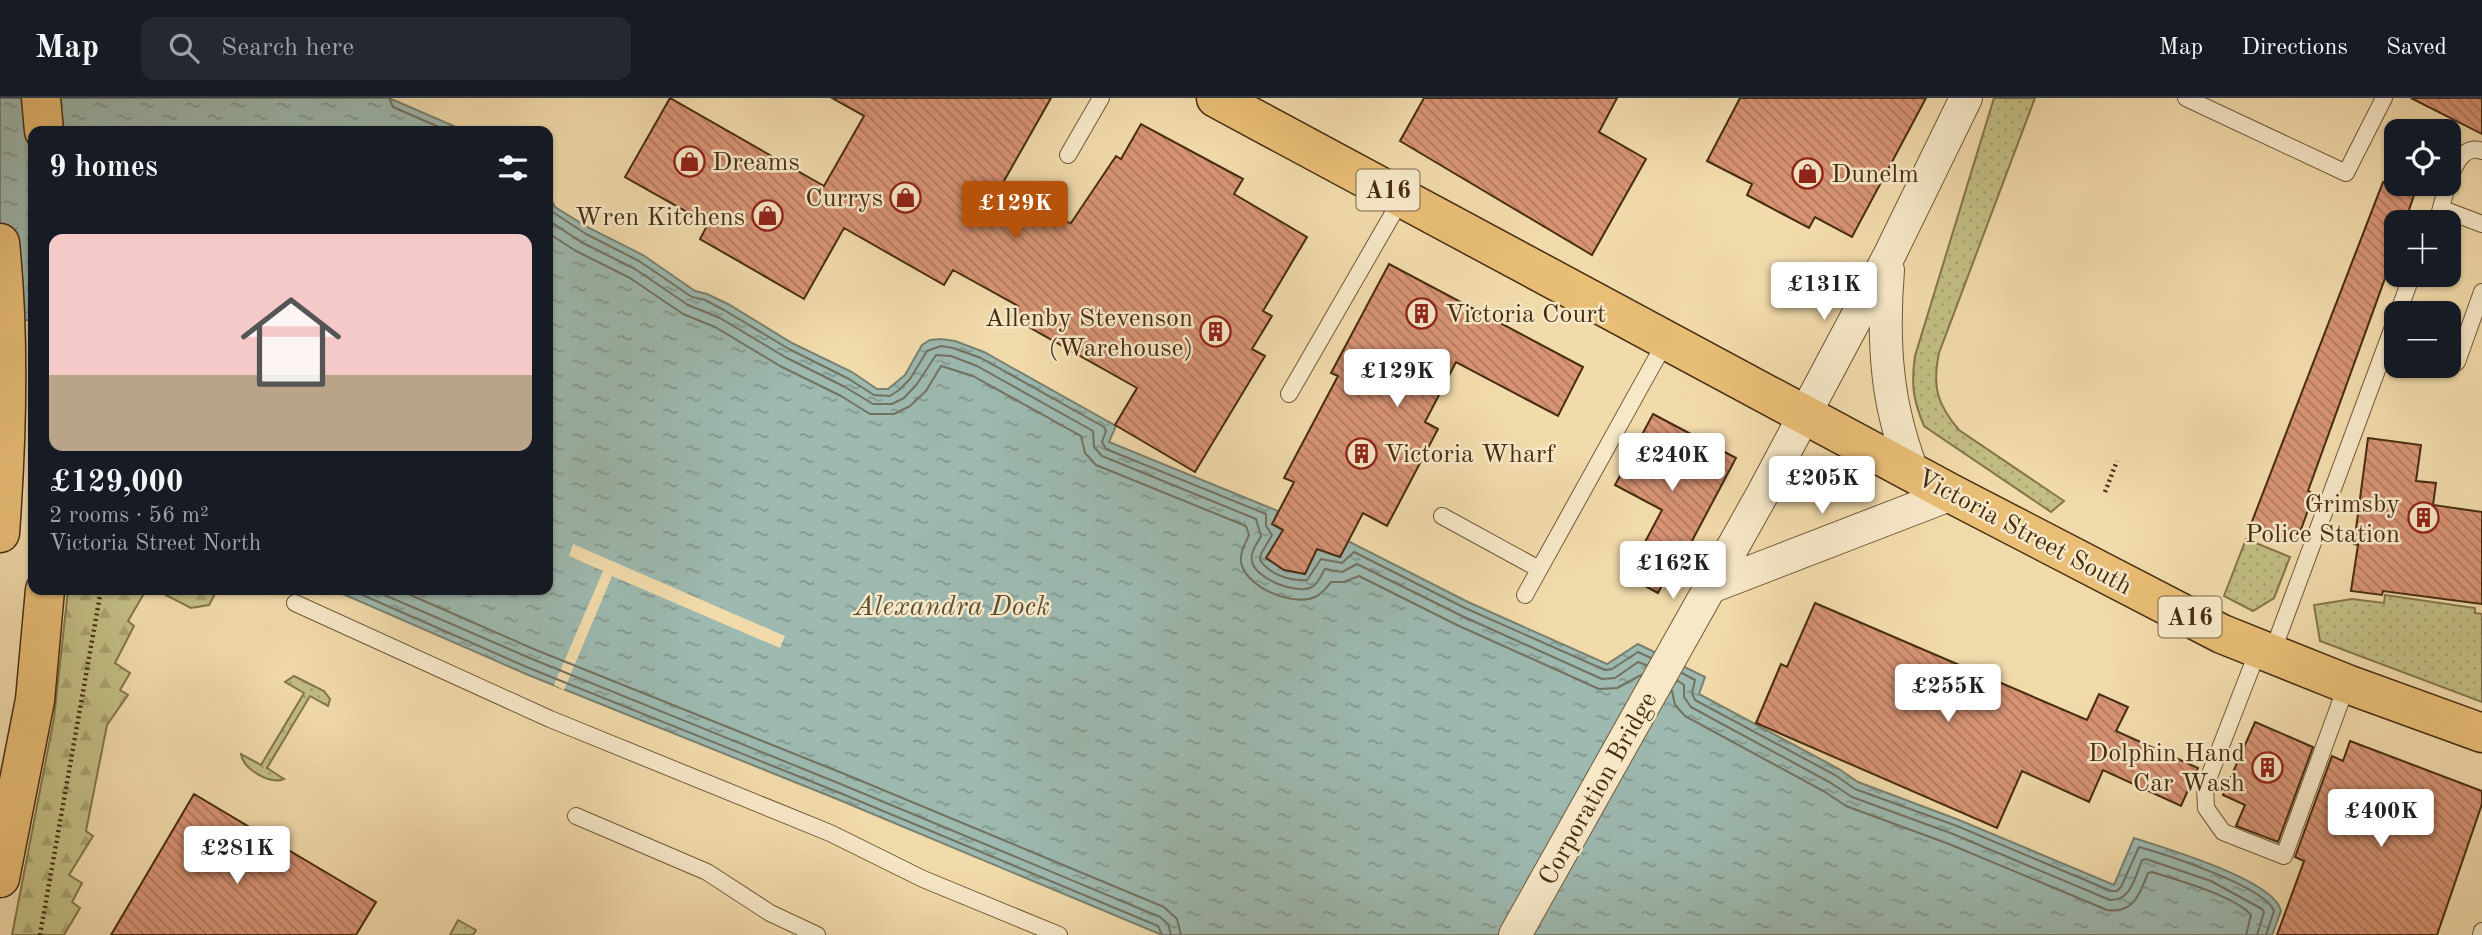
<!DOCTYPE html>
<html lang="en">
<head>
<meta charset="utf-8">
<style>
  :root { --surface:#171b24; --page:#242831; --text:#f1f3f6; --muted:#9ea1a6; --line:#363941; --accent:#b45309 }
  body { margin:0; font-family:"Old Standard TT",serif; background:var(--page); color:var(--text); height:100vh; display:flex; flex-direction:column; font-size:26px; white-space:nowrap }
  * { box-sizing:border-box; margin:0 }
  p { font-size:23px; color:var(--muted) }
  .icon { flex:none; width:38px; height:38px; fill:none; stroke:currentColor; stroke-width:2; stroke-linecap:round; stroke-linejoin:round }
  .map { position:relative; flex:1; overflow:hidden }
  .sheet { position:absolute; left:28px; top:28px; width:525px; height:469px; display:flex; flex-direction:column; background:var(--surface); border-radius:14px; box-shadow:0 2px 5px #0004 }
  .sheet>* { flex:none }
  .controls { position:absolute; left:2384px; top:21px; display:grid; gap:14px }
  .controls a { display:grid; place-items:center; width:77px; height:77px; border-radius:14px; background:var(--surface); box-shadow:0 2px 5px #0004; font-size:35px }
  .price { position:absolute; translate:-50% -60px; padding:0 16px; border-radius:7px; background:#fff; color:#222; font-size:23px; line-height:46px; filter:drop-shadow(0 2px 4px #0008) }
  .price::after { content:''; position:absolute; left:50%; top:42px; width:21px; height:16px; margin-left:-10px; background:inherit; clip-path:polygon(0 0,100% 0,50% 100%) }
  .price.active { background:var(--accent); color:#fff }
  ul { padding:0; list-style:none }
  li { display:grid; align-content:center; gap:14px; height:371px; padding:0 21px }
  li+li { border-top:2px solid var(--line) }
  li span { display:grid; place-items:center; height:217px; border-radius:14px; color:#555 }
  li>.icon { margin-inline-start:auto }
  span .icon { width:126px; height:126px; fill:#fffc; stroke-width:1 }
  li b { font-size:30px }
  h2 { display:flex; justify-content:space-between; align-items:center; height:84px; padding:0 21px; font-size:30px }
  header { display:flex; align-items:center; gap:42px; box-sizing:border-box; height:98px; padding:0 35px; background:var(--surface); border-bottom:2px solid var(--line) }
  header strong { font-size:33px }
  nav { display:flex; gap:38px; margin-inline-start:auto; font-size:24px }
  .search { width:490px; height:63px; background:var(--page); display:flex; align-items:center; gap:18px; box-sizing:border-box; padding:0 24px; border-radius:14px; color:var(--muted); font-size:26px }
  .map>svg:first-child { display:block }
  .grass { fill:url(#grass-dots); stroke:#84754a; stroke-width:2 }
  .forest { fill:url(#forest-firs); stroke:#84754a; stroke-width:2 }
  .water { fill:url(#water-ripples); stroke:#7a8170; stroke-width:2 }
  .pier { fill:#f2dbab }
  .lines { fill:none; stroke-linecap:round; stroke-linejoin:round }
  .shore { stroke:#727260; stroke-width:2 }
  .building { fill:url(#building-back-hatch); stroke:#462c10; stroke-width:2 }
  .service-casing { stroke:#715837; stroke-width:18 }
  .minor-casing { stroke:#715837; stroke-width:34 }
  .trunk-casing { stroke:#462c10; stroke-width:41 }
  .path { stroke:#462c10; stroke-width:4.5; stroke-dasharray:2 3.5; stroke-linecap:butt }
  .service { stroke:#f7e8c8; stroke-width:16 }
  .minor { stroke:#f7e8c8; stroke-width:32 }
  .trunk { stroke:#e9be76; stroke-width:38 }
  .labels { text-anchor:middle; stroke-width:5; stroke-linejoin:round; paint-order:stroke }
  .shield { fill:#f7e8c8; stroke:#7b6447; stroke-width:2 }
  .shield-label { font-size:24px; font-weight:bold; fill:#462c10 }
  .poi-label { font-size:26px; fill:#462c10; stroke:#f7e8c8; text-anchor:end }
  .street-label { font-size:26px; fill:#462c10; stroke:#f7e8c8 }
  .water-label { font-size:28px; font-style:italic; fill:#5c4f38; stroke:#f7e8c8 }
</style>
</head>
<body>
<header>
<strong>Map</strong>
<div class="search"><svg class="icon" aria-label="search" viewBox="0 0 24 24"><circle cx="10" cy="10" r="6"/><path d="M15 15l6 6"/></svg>Search here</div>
<nav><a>Map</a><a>Directions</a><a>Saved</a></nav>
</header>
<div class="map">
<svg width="2482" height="837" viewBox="0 0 2482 837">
  <defs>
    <pattern id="grass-dots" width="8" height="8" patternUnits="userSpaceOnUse" patternTransform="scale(1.75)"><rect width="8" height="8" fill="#c2be84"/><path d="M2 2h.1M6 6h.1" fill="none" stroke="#a8a371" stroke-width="1.8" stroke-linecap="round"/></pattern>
    <pattern id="forest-firs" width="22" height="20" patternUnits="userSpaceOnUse" patternTransform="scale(1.75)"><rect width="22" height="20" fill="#c2be84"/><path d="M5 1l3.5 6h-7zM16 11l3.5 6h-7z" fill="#a8a371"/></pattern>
    <pattern id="water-ripples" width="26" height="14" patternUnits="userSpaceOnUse" patternTransform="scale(1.75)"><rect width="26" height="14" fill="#9db9b0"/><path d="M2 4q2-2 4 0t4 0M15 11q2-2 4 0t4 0" fill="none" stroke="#82978e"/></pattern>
    <pattern id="building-back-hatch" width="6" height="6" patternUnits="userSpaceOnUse" patternTransform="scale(1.75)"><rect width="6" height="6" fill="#d89475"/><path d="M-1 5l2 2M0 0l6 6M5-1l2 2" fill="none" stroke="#b1795f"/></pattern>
  </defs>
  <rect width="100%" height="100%" fill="#f2dbab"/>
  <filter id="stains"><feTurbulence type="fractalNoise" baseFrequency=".00286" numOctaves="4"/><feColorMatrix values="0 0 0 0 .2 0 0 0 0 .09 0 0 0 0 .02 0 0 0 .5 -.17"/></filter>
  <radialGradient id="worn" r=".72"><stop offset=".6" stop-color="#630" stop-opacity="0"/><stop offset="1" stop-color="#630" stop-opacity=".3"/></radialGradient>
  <path class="grass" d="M1994,0H2035L1939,255C1932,289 1937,306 1959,332L2064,403L2051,414L1924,328C1913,302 1911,286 1915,258Z
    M2246,441L2290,459L2274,500L2253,513L2224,498Z
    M2385,497L2475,510V515L2482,516V604L2320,543L2314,507L2352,501L2384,505Z
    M294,578L324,593L330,601L328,608L310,598L267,670L284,681C270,687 243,671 241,656L261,667L304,595L285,584Z
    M458,822L476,832L473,837H450Z"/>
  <path class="forest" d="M68,492H146L128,523L134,528L115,565L130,575L120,592L128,597L107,627L86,733L93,738L69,777L82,785L72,804L80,810L64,837H12L54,620Z
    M156,492H217L209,507L191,510Z"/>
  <path class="water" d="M0,0H389L454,28L458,33H33V222H0Z
    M548,96L555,109L589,130L643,157L695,193L707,196L728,206L792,245L852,274L877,291H888L905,277L922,247L930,242L941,241L955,243L984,254L1116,328L1109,344L1278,413L1273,426L1283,432L1267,460L1284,472L1304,475L1317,451L1340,459L1348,443L1468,504L1607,566L1638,546L1705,579L1699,596L1839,671L1858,684L1959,722L2114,787L2134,740C2164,750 2275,782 2281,813L2272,837H1162L837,701L526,576L334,492H548Z"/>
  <path class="pier" d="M573,446L785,538L780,550L612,478L564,592L554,587L603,473L569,458Z"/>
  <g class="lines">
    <path class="shore" d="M389,0L393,9L448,33
      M548,111L586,136L639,163L692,199L705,202L724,212L789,251L849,281L874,297L890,298L899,292L910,281L927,253L941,248L953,250L981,260L1104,329L1106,333L1102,344L1106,351L1266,416V428L1272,437L1261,456L1260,462C1270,477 1290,483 1307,482L1321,461L1342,465L1354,454L1465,510L1605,572L1612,571L1638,554L1651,560
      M548,122L581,144L635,171L688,207L720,220L785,259L845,289L873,306H892L904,300L917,286L936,257L951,258L977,268L1093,333L1094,349L1102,358L1256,421L1261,438C1257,446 1250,454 1252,463C1255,481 1297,497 1312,489C1319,485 1321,477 1325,471L1342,474L1357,466L1462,518L1602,581L1615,580L1638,564L1646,567
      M548,135L576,153L630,180L683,216L715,229L780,268L841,298L870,316H894L910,308L926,293L941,268L973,278L1081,338L1085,355L1096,367L1246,428L1249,437C1245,446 1240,454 1241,464C1245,489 1293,509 1315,499C1322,496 1326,490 1331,484H1344L1359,478L1457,527L1599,591L1617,590L1641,577
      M351,492L529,570L840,695L1158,828L1162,837
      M373,492L532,561L843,687L1160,819L1168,826L1171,837
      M399,492L536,552L847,677L1164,809L1177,821L1181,837
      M1682,575L1695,582L1692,595L1695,602L1835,677L1855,691L1957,728L2111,793H2117L2121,789L2139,749C2165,756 2266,789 2274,813L2266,837
      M1678,583L1684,587V599L1691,609L1831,685L1852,699L1953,736L2110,802C2131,803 2135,779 2142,762L2146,761L2211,783L2262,811L2264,814L2257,837
      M1672,593L1675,607L1685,618L1825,694L1846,708L1949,746L2107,812C2133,816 2140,796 2148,775L2152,774C2177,782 2235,798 2251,817L2246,837"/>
  </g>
  <path class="building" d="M670,0L824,88L864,18L832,0H1051L1000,90L1047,120L1071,125L1116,58L1121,61L1141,26L1243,81L1234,96L1307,139L1263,213L1272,218L1252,251L1265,258L1195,374L1115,327L1137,290L1011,219L1018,208L953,172L944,187L844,130L804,201L700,141L708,126L625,79Z
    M1424,0H1617L1599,34L1646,61L1592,157L1400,43Z
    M1740,0H1926L1852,139L1815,119L1809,130L1747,97L1752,86L1707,63Z
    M2411,0H2482V36Z
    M2383,84L2414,97L2405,124H2396V150L2308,393L2314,396L2296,445L2251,426Z
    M1389,166L1583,269L1558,318L1456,264L1425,324L1438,331L1387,428L1363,415L1340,459L1317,451L1305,476L1284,472L1266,460L1283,432L1272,426L1294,384L1284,380L1338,278L1331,275Z
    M1653,316L1736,360L1684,458L1678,455L1658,495L1627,478L1662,412L1615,387Z
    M2368,340L2421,347L2416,383L2436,385L2433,407L2482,414V506L2383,493L2382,497L2351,493L2358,447L2354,446Z
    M1815,505L2087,622L2099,596L2128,609L2116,633L2198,670L2181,708L2103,672L2089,704L2022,673L1997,730L1756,625L1781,566L1787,569Z
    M2255,624L2313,649L2278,744L2236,728L2245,707L2223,697Z
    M2350,643L2482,693V706L2437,837H2277L2304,763L2295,759L2332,658L2343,663Z
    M194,696L376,804L356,837H111Z"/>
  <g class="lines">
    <defs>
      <path id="service" d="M2186,0L2346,75L2384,0
        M1068,57L1101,0
        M2439,117C2445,98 2454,42 2482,53
        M2434,122L2439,117L2448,113L2482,126
        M2398,215L2412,177
        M2457,264L2482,194
        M1289,296L1402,100
        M1442,418L1539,471
        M1525,497L1667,241
        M295,505L550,621L830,735L923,781L1059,837
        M2259,550L2205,689L2206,710L2223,734L2284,758L2347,586
        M2272,555L2396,221
        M576,718L707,774L770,815L817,837
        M2481,837L2482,833"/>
      <path id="minor" d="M1888,172C1884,221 1884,271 1896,320C1900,338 1906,356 1912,373
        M1711,489L1952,396
        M1515,837L1763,395L1890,156L1966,0"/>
      <path id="trunk" d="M41,0L44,33
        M1216,0L1952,396L2222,536L2347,586L2482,635
        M0,145C10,241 7,339 0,435
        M0,780L35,602L45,492"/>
    </defs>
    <use href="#service" class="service-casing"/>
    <use href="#minor" class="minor-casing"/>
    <use href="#trunk" class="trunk-casing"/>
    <path class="path" d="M2105,394L2117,363
      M40,837L101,492"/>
    <use href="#service" class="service"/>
    <use href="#minor" class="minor"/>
    <use href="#trunk" class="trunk"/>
  </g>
  <defs>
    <symbol id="shop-ring" viewBox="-11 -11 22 22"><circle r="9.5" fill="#f7e8c8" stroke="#8f2418" stroke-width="1.5"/><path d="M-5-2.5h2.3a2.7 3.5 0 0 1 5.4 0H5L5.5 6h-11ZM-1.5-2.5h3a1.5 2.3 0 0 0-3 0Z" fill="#8f2418"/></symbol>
    <symbol id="building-ring" viewBox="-11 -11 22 22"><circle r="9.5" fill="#f7e8c8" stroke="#8f2418" stroke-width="1.5"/><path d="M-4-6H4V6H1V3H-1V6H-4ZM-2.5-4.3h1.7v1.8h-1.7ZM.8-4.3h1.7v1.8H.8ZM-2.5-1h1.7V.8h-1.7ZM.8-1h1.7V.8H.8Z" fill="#8f2418"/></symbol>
  </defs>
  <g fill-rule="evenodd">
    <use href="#shop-ring" x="672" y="46" width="35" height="35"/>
    <use href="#shop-ring" x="1790" y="58" width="35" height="35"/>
    <use href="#shop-ring" x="888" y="82" width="35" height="35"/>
    <use href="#shop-ring" x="750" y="100" width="35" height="35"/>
    <use href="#building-ring" x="1404" y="198" width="35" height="35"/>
    <use href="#building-ring" x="1198" y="216" width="35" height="35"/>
    <use href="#building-ring" x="1344" y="338" width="35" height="35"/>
    <use href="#building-ring" x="2406" y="402" width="35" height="35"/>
    <use href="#building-ring" x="2250" y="652" width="35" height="35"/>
  </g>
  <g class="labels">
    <g class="shield">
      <rect x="1356.5" y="71.5" width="63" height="41" rx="5"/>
      <rect x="2158.5" y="498.5" width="63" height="41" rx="5"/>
    </g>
    <g class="shield-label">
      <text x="1388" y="100">A16</text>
      <text x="2190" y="527">A16</text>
    </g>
    <g class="poi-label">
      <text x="712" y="72" text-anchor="start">Dreams</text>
      <text x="1831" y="84" text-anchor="start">Dunelm</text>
      <text x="883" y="108">Currys</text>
      <text x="745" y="127">Wren Kitchens</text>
      <text x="1445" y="224" text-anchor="start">Victoria Court</text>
      <text x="1193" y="228">Allenby Stevenson<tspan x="1193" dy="30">(Warehouse)</tspan></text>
      <text x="1384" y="364" text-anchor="start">Victoria Wharf</text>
      <text x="2400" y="414">Grimsby<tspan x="2400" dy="30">Police Station</tspan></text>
      <text x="2245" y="663">Dolphin Hand<tspan x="2245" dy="30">Car Wash</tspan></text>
    </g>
    <g class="street-label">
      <text transform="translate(2025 433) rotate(28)" y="9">Victoria Street South</text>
      <text transform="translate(1597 690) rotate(-61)" y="9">Corporation Bridge</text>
    </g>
    <g class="water-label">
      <text x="952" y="517">Alexandra Dock</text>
    </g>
  </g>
  <rect width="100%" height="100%" filter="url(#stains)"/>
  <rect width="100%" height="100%" fill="url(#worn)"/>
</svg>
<div class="controls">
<a><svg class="icon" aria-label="locate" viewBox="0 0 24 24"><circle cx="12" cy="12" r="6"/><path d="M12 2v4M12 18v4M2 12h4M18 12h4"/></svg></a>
<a>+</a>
<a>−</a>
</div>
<b class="price active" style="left:1015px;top:143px">£129K</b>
<b class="price" style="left:1824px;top:224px">£131K</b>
<b class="price" style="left:1397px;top:311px">£129K</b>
<b class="price" style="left:1672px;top:395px">£240K</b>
<b class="price" style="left:1822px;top:418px">£205K</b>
<b class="price" style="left:1673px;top:503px">£162K</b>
<b class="price" style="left:1948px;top:626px">£255K</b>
<b class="price" style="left:2381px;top:751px">£400K</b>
<b class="price" style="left:237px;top:788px">£281K</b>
<section class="sheet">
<h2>9 homes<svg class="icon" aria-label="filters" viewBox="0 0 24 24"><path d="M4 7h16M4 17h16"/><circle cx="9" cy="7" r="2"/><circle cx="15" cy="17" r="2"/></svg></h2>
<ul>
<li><span style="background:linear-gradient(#f6c9c9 65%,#b9a48a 0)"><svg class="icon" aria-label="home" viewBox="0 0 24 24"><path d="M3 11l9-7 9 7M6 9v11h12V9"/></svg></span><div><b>£129,000</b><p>2 rooms · 56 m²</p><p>Victoria Street North</p></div></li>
</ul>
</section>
</div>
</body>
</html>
